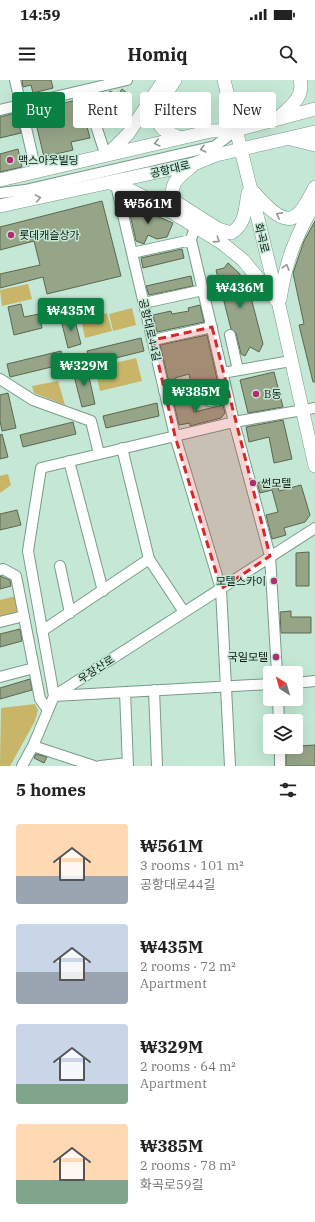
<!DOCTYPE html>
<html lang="en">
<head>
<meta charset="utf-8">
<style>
  :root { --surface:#fff; --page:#f6f6f6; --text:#222; --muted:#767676; --accent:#0b8043 }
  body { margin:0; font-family:"IBM Plex Serif","Noto Sans KR",serif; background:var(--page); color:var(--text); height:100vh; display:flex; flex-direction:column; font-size:15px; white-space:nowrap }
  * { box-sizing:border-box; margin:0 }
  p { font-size:13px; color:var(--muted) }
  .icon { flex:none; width:22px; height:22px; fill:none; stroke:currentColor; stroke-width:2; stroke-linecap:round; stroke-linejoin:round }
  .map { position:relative; height:686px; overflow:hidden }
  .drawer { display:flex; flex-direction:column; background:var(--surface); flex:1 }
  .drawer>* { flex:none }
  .guide { position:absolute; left:12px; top:12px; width:291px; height:36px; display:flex; gap:8px }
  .needle { width:26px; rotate:323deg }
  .tools { position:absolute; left:263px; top:586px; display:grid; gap:8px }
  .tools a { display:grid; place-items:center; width:40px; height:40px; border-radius:4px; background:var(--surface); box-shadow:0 4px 16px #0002; font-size:20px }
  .price { position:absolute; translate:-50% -34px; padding:0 9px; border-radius:4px; background:var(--accent); color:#fff; font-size:13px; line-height:26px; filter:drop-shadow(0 1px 2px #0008) }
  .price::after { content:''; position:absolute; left:50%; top:24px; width:12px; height:9px; margin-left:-6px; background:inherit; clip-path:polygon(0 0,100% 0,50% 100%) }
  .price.current { background:#222; color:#fff }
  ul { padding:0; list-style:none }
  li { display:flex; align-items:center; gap:12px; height:100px; padding:0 16px }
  li span { display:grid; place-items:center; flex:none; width:112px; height:80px; border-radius:4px; color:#555 }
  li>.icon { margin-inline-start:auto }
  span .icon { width:48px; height:48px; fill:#fffc; stroke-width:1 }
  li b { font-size:17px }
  h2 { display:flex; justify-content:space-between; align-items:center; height:48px; padding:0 16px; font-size:17px }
  .chip { padding:0 14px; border-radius:4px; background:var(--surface); box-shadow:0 4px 16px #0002; font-size:14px; line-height:36px }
  .chip.current { background:var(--accent); color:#fff }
  .status { display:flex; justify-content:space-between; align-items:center; height:28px; padding:0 20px; background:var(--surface); direction:ltr }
  .status svg { height:11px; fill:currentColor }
  header { display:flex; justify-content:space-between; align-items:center; height:52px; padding:0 16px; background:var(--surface); font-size:18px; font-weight:700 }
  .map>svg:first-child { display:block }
  .green { fill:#c8b567 }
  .building { fill:#96a588; stroke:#5a684d }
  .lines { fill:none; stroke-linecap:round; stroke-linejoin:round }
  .minor-casing { stroke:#799b8a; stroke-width:12 }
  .major-casing { stroke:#799b8a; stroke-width:14 }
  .minor { stroke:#fff; stroke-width:10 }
  .major { stroke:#fff; stroke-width:13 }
  .oneway { stroke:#929895 }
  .marked { fill:#d62828; fill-opacity:0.2; stroke:#d62828; stroke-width:3; stroke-dasharray:8 5; stroke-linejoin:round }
  .poi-dot { fill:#b42c6d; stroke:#c5e8d6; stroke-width:1.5 }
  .labels { text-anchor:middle; stroke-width:3; stroke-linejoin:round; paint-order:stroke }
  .poi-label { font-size:11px; fill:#0c1913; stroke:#c5e8d6; text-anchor:start }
  .street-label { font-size:11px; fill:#0c1913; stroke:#c5e8d6 }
</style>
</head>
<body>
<div class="status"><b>14:59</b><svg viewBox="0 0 49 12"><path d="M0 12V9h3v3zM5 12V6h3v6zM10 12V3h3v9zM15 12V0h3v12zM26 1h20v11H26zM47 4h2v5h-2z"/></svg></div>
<header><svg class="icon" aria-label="menu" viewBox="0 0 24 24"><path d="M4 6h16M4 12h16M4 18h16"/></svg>Homiq<svg class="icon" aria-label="search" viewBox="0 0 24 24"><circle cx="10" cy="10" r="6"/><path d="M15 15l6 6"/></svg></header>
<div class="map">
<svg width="315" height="686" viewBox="0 0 315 686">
  <rect width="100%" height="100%" fill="#c5e8d6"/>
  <path class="green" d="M28,204L32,219L2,226L0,210Z
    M132,228L136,245L113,251L109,234Z
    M107,233L112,251L85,258L81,239Z
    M136,278L142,301L100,311L95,288Z
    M58,301L65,325L34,313L32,306Z
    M8,394L11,405L0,413V396Z
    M16,516L20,533L0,537V520Z
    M35,624L38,630L35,641L10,686H0L1,628Z"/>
  <path class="building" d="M22,0H51L53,8L33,13L31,5L23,7Z
    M122,9L132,17L111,46L100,39L99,36L104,30L99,26L110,11L118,15Z
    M80,19L90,58L71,62L73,70L44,77L33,31Z
    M16,33L21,53L0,58V37Z
    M18,69L22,87L0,92V74Z
    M102,121L121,196L47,214L43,197L0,208V194L40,185L34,161L0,170V147Z
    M131,125L173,143L167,157L157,159L148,155L144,164L136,161L129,130Z
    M315,141V302H313L299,245L304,244L293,193L304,161Z
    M182,169L184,178L143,188L141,178Z
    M228,183L239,193L248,206L263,264L259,272L250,267L245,276L241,274L236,253L231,249L216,190L224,188Z
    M191,196L193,206L149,215L146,206Z
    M21,224L24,237L39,234L42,248L14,255L8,227Z
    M200,225L204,242L157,252L153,235L171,231L172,234L189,231L188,228Z
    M74,237L81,264L68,268L61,240Z
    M207,255L220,312L209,314L208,312L194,315L189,294L175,298L176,301L169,303L160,265Z
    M141,258L144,271L91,284L87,271Z
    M61,271L64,284L10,297L7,284Z
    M87,288L95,324L82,327L73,292Z
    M274,292L283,327L248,333L240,300Z
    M8,313L16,348L2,351L0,341V315Z
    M176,314L178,322L191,319L194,332L223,325L225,333L221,338L190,346V343L179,345L172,316Z
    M157,323L159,336L106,348L103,336Z
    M283,340L292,379L274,383L269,357L249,362L246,347Z
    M73,342L76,354L23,367L20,355Z
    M2,354L8,377L0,379V355Z
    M276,398L279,411L301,405L310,435L305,442L284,448L286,455L272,459L266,435L278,432L272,410L260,413L257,403Z
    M17,430L21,445L0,450V434Z
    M309,472V506H296V473Z
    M0,496L10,500L11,506L0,509Z
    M291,531V537H311V553H281L280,532Z
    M20,549L22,561L0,567V554Z
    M30,599L32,610L0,619V608Z
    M315,665V686H286V667Z
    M36,674L47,677L44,683L34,678Z"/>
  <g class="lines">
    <defs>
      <path id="minor" d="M15,0L36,91
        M84,10L106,76
        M0,30L127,0
        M116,105L175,356L221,509L230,686
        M0,113L25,110L215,66L236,50
        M195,146L191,160L234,342L270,476L277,593
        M132,173L191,160
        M144,223L203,210
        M230,255L238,290
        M153,260L212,247
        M222,293L291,281
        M0,299L33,320L91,341L99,374
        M164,311L179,307
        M209,321L228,317
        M69,381L103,511
        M149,479L184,532
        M60,486L70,533
        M0,490L3,489L16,496L40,619L48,630
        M0,542L24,536
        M42,551L149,479L122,368
        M0,597L34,588
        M296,603L315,601
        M270,604L54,616L28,471L41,388L234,342L315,328
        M154,610L157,686
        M125,612L128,686
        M278,619L279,641
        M33,666L94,686
        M280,667V686
        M22,686L33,666L54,616L315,448
        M100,686L128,683"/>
      <path id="major" d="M175,0L154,32C159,49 164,51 180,58
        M224,0L279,225L315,386
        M278,38C289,28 305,17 300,0
        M291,59L315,65
        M107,75L128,54L164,0
        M192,86C180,96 168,103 174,121L218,149L231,153C246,144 245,129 248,113
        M0,100L211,51L236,50L315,29
        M110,103L128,109L162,126L222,163L243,180L276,220
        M250,108C260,118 283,150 298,134C305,127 310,116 315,107
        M0,126L194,84L216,75L315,52
        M280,219C286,181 295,157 315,123"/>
    </defs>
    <use href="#minor" class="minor-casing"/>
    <use href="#major" class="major-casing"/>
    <use href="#minor" class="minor"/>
    <use href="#major" class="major"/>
  </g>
  <defs><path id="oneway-chevron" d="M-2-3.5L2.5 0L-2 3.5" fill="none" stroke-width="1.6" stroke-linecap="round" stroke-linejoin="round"/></defs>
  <g class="oneway">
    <use href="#oneway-chevron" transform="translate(157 63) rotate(166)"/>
    <use href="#oneway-chevron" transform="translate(203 69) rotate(166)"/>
    <use href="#oneway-chevron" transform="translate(38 118) rotate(-12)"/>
    <use href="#oneway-chevron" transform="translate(279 135) rotate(-152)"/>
    <use href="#oneway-chevron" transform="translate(217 160) rotate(33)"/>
    <use href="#oneway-chevron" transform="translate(286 187) rotate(-74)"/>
  </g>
  <path class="marked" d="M212,247L270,476L221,509L175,356L153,260Z"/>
  <g class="poi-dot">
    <circle cx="10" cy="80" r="4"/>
    <circle cx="11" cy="155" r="4"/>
    <circle cx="256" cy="314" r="4"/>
    <circle cx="253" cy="403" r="4"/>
    <circle cx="274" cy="501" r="4"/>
    <circle cx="276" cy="577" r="4"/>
  </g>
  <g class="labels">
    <g class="poi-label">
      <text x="18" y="84">맥스아웃빌딩</text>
      <text x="19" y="159">롯데캐슬상가</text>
      <text x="264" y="318">B동</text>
      <text x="261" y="407">썬모텔</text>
      <text x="266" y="505" text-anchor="end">모텔스카이</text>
      <text x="268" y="581" text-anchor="end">국일모텔</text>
    </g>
    <g class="street-label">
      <text transform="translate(170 89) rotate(-13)" y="4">공항대로</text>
      <text transform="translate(262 158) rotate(76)" y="4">화곡로</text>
      <text transform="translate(150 250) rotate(77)" y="4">공항대로44길</text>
      <text transform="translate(96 589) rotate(-33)" y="4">우장산로</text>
    </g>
  </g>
</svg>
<div class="tools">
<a><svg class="needle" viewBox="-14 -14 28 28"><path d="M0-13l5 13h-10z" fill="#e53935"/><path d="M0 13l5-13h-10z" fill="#767676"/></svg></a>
<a><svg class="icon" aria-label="layers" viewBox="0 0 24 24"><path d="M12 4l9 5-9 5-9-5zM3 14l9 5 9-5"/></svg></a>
</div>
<b class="price current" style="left:148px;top:145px">₩561M</b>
<b class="price" style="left:240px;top:229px">₩436M</b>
<b class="price" style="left:71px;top:252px">₩435M</b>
<b class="price" style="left:84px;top:307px">₩329M</b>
<b class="price" style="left:196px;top:333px">₩385M</b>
<div class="guide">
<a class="chip current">Buy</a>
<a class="chip">Rent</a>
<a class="chip">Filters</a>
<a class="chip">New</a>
</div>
</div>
<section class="drawer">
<h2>5 homes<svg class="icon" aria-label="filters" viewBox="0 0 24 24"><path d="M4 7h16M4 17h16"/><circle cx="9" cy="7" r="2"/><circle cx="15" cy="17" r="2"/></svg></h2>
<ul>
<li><span style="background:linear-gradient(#ffd9b3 65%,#9aa5b1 0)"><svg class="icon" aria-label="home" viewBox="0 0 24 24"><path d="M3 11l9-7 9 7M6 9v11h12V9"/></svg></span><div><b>₩561M</b><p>3 rooms · 101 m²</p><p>공항대로44길</p></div></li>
<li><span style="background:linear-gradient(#c9d6e8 60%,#9aa5b1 0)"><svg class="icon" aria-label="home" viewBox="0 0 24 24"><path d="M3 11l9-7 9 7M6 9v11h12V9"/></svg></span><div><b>₩435M</b><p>2 rooms · 72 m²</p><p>Apartment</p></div></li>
<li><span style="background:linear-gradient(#c9d6e8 75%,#7fa58c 0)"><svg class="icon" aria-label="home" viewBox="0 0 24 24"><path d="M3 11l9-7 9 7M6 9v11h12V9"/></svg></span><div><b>₩329M</b><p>2 rooms · 64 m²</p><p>Apartment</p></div></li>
<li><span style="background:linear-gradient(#ffd9b3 70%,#7fa58c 0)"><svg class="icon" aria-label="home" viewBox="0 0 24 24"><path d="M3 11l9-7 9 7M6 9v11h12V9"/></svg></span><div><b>₩385M</b><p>2 rooms · 78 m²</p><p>화곡로59길</p></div></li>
</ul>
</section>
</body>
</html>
